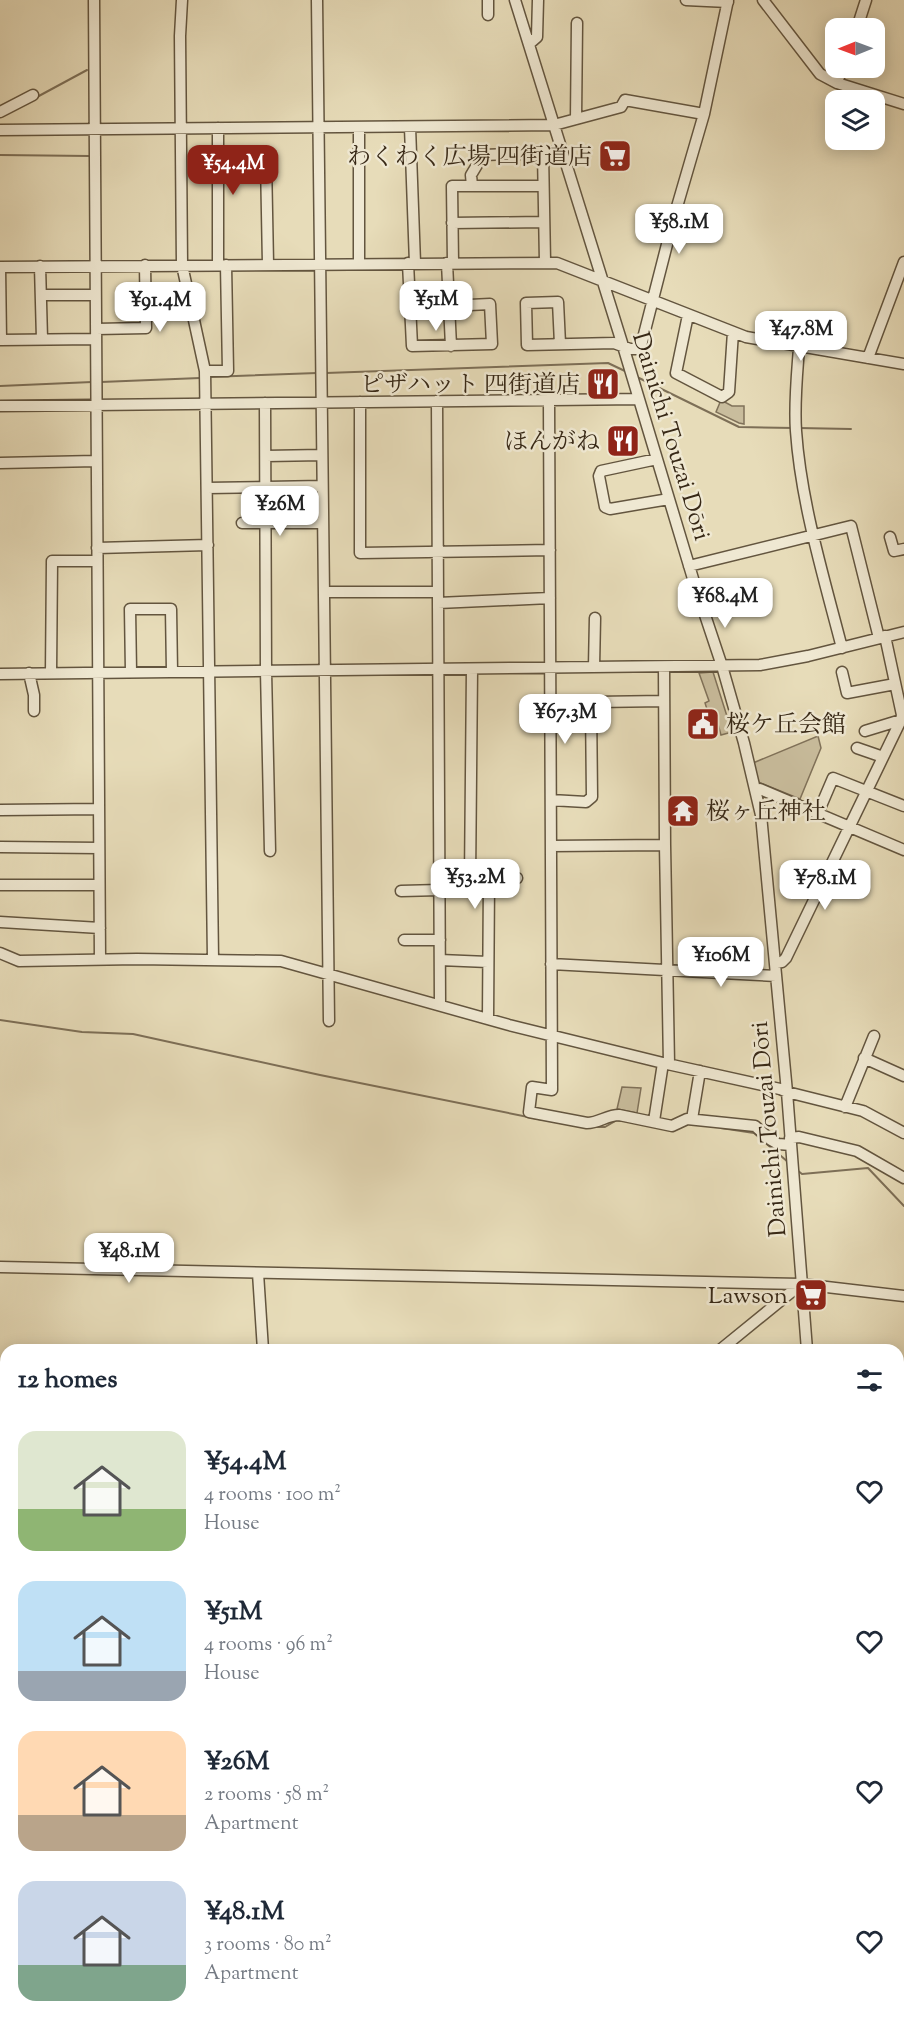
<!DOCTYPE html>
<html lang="en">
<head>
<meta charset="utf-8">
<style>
  :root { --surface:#fff; --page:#f2f2f3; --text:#1f2937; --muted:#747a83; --accent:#8f2418 }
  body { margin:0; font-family:"Sorts Mill Goudy","Noto Serif JP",serif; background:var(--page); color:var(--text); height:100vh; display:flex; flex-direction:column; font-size:22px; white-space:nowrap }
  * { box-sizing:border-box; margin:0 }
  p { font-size:20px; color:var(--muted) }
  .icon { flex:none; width:33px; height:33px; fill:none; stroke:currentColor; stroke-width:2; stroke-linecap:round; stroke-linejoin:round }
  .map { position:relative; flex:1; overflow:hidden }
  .side { position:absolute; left:0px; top:1344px; width:904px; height:686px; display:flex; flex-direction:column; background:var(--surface); border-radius:18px 18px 0 0; box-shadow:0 3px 15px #0003 }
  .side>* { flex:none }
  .needle { width:39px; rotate:269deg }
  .controls { position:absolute; left:825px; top:18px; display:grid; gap:12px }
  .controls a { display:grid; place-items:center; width:60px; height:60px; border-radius:12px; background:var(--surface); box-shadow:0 3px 15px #0003; font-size:30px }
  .price { position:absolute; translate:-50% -51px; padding:0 14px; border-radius:12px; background:#fff; color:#222; font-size:20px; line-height:39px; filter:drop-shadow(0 2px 3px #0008) }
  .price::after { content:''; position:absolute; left:50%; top:36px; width:18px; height:14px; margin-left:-9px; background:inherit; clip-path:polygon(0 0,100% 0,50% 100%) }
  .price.selected { background:var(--accent); color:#fff }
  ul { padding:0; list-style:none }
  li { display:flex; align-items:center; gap:18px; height:150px; padding:0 18px }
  li span { display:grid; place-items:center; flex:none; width:168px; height:120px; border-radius:18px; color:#555 }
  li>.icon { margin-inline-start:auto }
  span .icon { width:72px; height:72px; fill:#fffc; stroke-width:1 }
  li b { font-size:26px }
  h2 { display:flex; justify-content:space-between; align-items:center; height:72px; padding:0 18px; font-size:26px }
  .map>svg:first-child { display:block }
  .green { fill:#c9bd9d; stroke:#80725a; stroke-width:1.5 }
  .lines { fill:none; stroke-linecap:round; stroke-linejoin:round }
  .stream { stroke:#7d6f57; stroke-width:2 }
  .minor-casing { stroke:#63553f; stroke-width:13 }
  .minor { stroke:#efe8d2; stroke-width:10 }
  .labels { text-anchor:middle; stroke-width:5; stroke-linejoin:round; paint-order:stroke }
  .poi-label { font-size:24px; fill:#372816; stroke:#efe8d2; text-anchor:end }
  .street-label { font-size:24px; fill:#372816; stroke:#efe8d2 }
</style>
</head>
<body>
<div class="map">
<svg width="904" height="2029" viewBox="0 0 904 2029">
  <rect width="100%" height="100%" fill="#e7dcb9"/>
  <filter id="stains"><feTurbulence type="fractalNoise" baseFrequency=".00333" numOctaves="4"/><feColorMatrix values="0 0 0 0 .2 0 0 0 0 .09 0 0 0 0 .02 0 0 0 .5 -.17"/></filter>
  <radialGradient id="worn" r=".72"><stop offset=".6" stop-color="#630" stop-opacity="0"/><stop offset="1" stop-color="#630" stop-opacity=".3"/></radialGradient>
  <path class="green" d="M721,400L732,406H744V424L739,423L716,412Z
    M713,672L732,732L721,735L718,724L712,725L705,703L709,701L699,673Z
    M818,736L821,748L800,799L758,782L753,763Z
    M622,1087L641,1088L637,1113L617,1109Z"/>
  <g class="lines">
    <path class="stream" d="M37,97L87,70
      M0,155L89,156
      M326,373L608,363L627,372
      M209,377L317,373
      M637,377L739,427L794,428
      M101,382L200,378
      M0,386L92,382
      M799,428L851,429
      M0,1020L82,1032L133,1034L320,1075L543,1120
      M593,1127H605L617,1120L621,1121
      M721,1128L754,1133L788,1162
      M797,1170L802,1174L868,1168L904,1206"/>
    <defs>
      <path id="minor" d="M94,0L100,960
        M182,0L180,36L182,265L205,371L213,959
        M317,0L329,1021
        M515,0L623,346L694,582L722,666L744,743L761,815L787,1092L807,1350
        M686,0L728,2
        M763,0L820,74L837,83
        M488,15V0
        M857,28L866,0
        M529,44L537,37L538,0
        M842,68L837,83L904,104
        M0,112L33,95
        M576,119L577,23
        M410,127L415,263
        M0,130L554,125L621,107L625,100L704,114
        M218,162L266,161L268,264
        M472,186L471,175L483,155L543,153
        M452,223L544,222
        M545,262L543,153L562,150
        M359,263V127
        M408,263L412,346L492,344L490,304L449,306
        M447,263L451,346
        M453,263L452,186H543
        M218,265V128
        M40,266L42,339
        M0,267L557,263L746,337L904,364
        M0,267L1,340L96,339
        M41,295H95
        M688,315L676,373L722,397L729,392L733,332
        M96,329L146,328L145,265
        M560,344L558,302L526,303L527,345L614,343L630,349H637L641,346L674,217L704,114L728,0
        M799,348C797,375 794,403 796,431C801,503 824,578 842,648
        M868,358L904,262
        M205,371H228L226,265
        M549,400L552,1090L532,1087L529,1112L587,1123C599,1123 607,1115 619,1115L672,1126L687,1119L755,1126L771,1140L778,1144L791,1145
        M437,401L440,1005
        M360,402V553L550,550
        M265,403L266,671L270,851
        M0,406L638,399
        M266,456L322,455
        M657,459L601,471L599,476L605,507L610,509L669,499
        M0,463L96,461
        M207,488L322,486
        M242,523H323
        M890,537L894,551L904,549
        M97,548L208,545
        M689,566L851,526L879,638
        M324,592H438
        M438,603L550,598
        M594,667L595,618
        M664,667L665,845L669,1064
        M472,669L470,880L517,878
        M131,672L130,609H171L172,672
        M842,672L847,693L895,684
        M29,673L34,695V711
        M51,673L52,561H97
        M0,674L760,665L808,656L904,632
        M865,731L901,720
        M857,748L883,757
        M756,790L760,789L904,850
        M551,800L586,802L592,797L591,705L596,702L664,701
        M0,810L99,809
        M818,813L833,778L904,806
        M551,846L665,845
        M0,847L99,848
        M0,885H99
        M401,891L440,890
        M0,922L100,928
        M404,940H440
        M0,953L19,961L137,959L281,961L509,1025L663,1063L780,1089L787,1092L863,1111L904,1133
        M440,960L488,962
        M775,963L782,962L786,958L901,720L902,715L885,636
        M551,964L776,976
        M488,1019L489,879
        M864,1058L904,1076
        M845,1107L874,1036
        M692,1119L700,1071
        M654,1121L663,1063
        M790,1138L799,1137L857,1151L904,1178
        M0,1267L801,1284L904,1296
        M258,1273L263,1350
        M720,1350L801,1284
        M0,1661L6,1662
        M898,1739L904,1738
        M898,1894H904
        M0,1931L6,1926
        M299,2024V2029
        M869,2024V2029"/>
    </defs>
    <use href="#minor" class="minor-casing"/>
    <use href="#minor" class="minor"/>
  </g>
  <defs>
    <symbol id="supermarket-square" viewBox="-11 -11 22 22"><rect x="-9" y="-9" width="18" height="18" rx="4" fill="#8f2418" stroke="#efe8d2"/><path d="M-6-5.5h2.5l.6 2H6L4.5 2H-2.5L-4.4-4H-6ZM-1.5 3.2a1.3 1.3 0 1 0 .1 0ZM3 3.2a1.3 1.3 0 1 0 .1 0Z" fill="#fff"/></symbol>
    <symbol id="restaurant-square" viewBox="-11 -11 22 22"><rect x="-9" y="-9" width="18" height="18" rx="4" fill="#8f2418" stroke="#efe8d2"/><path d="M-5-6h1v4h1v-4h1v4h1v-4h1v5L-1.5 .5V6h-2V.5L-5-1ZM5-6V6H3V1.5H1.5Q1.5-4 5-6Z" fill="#fff"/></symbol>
    <symbol id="civic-square" viewBox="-11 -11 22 22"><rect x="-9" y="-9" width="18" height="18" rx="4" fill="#8f2418" stroke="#efe8d2"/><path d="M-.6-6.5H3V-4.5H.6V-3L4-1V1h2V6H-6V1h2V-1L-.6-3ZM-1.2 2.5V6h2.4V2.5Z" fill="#fff"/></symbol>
    <symbol id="temple-square" viewBox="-11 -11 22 22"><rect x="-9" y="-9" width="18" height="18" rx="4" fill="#8f2418" stroke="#efe8d2"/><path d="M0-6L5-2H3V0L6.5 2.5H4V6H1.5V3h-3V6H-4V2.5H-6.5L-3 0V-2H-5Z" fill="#fff"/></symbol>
  </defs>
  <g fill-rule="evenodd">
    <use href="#supermarket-square" x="596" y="137" width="38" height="38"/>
    <use href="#restaurant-square" x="584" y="365" width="38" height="38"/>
    <use href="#restaurant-square" x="604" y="422" width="38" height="38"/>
    <use href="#civic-square" x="684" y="705" width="38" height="38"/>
    <use href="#temple-square" x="664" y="792" width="38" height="38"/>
    <use href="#supermarket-square" x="792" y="1276" width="38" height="38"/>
  </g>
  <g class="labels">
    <g class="poi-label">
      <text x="592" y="164">わくわく広場 四街道店</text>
      <text x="580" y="392">ピザハット 四街道店</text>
      <text x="600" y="449">ほんがね</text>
      <text x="726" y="732" text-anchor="start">桜ケ丘会館</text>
      <text x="706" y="819" text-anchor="start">桜ヶ丘神社</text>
      <text x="788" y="1303">Lawson</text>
    </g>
    <g class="street-label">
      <text transform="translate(672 436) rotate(73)" y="8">Dainichi Touzai Dōri</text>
      <text transform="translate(768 1129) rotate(-95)" y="8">Dainichi Touzai Dōri</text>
    </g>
  </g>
  <rect width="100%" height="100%" filter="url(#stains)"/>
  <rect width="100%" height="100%" fill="url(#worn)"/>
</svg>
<div class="controls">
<a><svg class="needle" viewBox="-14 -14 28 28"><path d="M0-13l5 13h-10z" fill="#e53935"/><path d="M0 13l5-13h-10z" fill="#747a83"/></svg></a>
<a><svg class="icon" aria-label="layers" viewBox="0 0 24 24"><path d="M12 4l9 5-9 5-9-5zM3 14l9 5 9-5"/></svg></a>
</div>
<b class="price selected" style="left:233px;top:196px">¥54.4M</b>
<b class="price" style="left:679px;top:255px">¥58.1M</b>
<b class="price" style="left:436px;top:332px">¥51M</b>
<b class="price" style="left:160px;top:333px">¥91.4M</b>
<b class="price" style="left:801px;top:362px">¥47.8M</b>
<b class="price" style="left:280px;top:537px">¥26M</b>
<b class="price" style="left:725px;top:629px">¥68.4M</b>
<b class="price" style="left:565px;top:745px">¥67.3M</b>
<b class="price" style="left:475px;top:910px">¥53.2M</b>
<b class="price" style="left:825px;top:911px">¥78.1M</b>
<b class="price" style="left:721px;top:988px">¥106M</b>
<b class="price" style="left:129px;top:1284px">¥48.1M</b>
<section class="side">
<h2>12 homes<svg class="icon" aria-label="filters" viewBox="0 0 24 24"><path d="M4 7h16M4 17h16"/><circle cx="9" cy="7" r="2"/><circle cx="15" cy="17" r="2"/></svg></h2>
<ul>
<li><span style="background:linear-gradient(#dfe7d0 65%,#8fb573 0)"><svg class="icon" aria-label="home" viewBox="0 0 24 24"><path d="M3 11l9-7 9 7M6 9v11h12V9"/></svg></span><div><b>¥54.4M</b><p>4 rooms · 100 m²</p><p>House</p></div><svg class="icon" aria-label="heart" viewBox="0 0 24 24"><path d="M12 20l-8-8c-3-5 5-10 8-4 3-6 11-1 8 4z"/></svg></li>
<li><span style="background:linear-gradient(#bfe0f5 75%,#9aa5b1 0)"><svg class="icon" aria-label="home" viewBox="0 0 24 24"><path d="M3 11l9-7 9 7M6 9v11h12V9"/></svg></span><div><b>¥51M</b><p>4 rooms · 96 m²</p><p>House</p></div><svg class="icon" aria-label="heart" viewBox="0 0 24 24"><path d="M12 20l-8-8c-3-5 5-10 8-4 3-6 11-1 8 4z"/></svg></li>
<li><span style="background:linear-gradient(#ffd9b3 70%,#b9a48a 0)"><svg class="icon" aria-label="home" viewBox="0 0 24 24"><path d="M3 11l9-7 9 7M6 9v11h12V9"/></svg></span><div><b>¥26M</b><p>2 rooms · 58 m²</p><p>Apartment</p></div><svg class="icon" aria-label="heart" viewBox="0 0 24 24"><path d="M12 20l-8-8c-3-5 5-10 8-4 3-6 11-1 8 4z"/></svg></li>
<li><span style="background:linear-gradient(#c9d6e8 70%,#7fa58c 0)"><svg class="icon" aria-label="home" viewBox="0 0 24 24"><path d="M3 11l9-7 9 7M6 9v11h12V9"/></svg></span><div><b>¥48.1M</b><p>3 rooms · 80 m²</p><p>Apartment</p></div><svg class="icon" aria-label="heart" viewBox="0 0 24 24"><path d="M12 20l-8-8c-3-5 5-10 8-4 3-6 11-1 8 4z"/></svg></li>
</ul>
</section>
</div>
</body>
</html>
